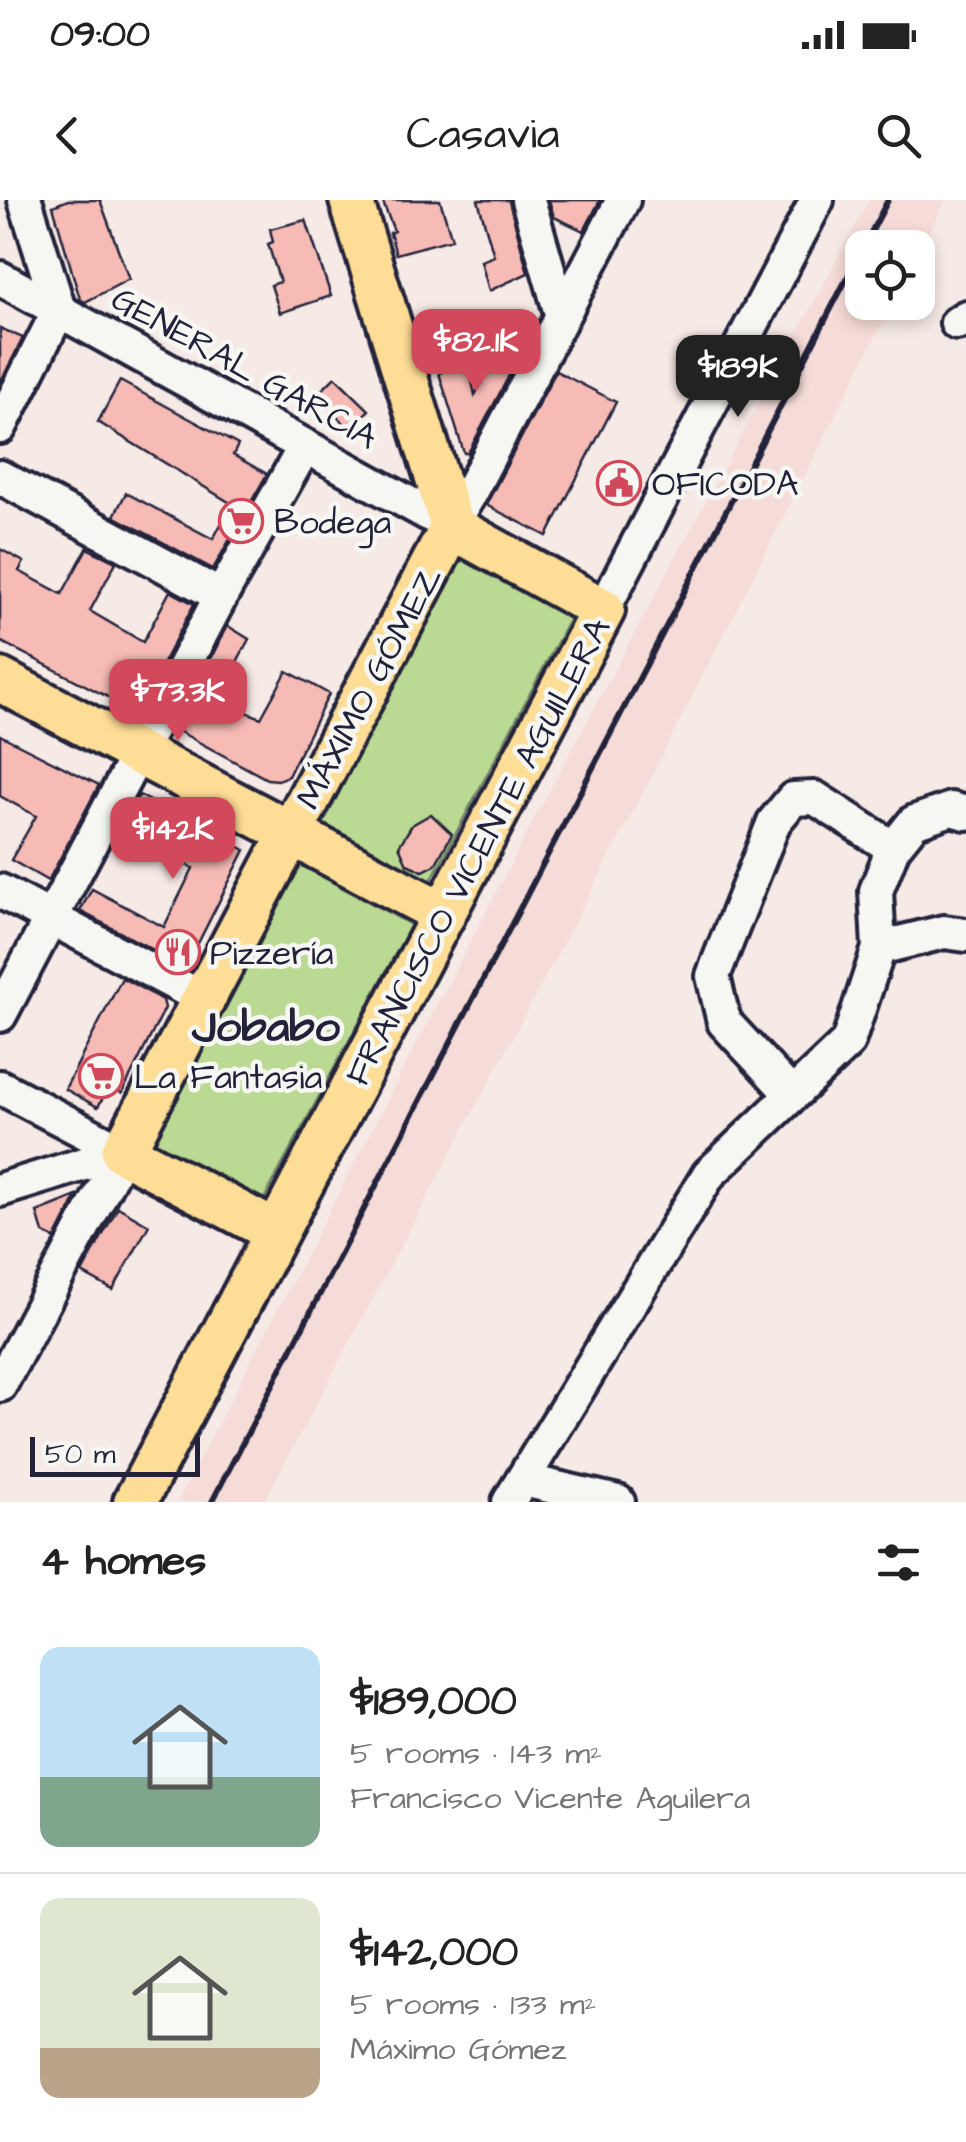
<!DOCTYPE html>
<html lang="en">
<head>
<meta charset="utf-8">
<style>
  :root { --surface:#fff; --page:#f2f2f2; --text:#222; --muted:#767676; --line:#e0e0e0; --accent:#d1495b }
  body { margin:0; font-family:"Architects Daughter",sans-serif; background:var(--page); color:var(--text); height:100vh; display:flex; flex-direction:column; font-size:38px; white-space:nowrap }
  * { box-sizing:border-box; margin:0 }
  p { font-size:32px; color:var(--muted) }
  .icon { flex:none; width:55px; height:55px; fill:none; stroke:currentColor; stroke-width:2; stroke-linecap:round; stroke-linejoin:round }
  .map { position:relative; height:1302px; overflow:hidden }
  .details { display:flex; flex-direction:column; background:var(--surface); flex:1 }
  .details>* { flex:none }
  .controls { position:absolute; left:845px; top:30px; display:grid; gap:20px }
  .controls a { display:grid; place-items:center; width:90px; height:90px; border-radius:20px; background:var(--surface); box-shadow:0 5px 15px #0003; font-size:50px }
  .scale { position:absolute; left:30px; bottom:25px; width:170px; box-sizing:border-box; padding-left:10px; border:5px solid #22223b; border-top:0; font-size:28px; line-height:35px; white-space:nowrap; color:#22223b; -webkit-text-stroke:8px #f6f6f2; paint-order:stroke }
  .price { position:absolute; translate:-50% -85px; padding:0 22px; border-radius:20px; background:var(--accent); color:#fff; font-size:32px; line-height:65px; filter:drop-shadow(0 2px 5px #0008) }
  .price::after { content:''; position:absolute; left:50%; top:60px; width:30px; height:22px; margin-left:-15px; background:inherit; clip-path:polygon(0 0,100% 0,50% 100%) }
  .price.current { background:#222; color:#fff }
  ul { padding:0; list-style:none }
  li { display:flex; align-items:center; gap:30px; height:250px; padding:0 40px }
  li+li { border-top:2px solid var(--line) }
  li span { display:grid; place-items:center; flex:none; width:280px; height:200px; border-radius:20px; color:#555 }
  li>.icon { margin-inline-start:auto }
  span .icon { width:120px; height:120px; fill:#fffc; stroke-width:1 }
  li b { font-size:42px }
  h2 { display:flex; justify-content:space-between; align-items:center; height:120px; padding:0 40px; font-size:42px }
  .status { display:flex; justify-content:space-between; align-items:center; height:70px; padding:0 50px; background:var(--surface); direction:ltr }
  .status svg { height:28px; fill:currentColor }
  header { display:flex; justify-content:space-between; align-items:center; height:130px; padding:0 40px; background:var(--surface); font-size:45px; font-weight:600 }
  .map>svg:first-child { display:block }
  .built { fill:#f6dcd8 }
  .green { fill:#bad992; stroke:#6e7e66; stroke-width:2.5 }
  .building { fill:#f7bbb6; stroke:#22223b; stroke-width:2.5 }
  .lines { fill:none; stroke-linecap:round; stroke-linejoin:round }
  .minor-casing { stroke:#22223b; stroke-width:40 }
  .major-casing { stroke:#22223b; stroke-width:50 }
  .minor { stroke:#f6f6f2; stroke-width:32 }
  .major { stroke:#fedd96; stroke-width:42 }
  .rail { stroke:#22223b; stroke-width:6 }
  .labels { text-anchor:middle; stroke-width:9; stroke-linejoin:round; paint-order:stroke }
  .street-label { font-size:35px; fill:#22223b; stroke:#f6f6f2 }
  .poi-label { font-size:35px; fill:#22223b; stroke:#f6f6f2; text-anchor:start }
  .district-label { font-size:45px; font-weight:bold; fill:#22223b; stroke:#f6f6f2 }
</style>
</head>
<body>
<div class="status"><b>09:00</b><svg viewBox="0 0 49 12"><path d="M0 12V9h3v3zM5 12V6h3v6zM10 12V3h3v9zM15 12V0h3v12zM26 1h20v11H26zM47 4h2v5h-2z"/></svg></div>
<header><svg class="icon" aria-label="back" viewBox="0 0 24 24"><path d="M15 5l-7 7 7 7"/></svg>Casavia<svg class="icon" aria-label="search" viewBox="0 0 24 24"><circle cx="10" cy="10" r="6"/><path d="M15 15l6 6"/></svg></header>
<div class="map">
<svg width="966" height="1302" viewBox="0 0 966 1302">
  <rect width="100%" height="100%" fill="#f6eae6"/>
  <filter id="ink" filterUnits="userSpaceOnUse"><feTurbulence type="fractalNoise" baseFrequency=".01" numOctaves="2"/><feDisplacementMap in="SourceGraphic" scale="20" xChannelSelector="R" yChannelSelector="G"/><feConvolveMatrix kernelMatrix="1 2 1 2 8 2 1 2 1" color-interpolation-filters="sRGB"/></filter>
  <g filter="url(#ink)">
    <path class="built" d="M869,0H946L918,55V48H862V102L893,103L620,638L264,1302H177L541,606Z"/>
    <path class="green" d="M461,352L570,418L428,686L318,625Z
      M299,664L411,725L263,1001L151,943Z"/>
    <path class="building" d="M68,0H100L129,79L85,102L80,99L53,6Z
      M382,0H440L452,39L396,54L390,33L394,31Z
      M478,0H509L528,73L489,91L481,61L494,56Z
      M549,0H600L584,31L554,17Z
      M306,20L331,96L280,113L271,85L280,82L268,44L273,42L270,29Z
      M0,128L23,138L0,183Z
      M501,146L521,153L468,253H464L439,173L468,162L475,195Z
      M556,171L616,202L547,336L486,305Z
      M335,177L369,210L350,229L316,196Z
      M120,181L238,245L233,255L267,274L213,369L114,316L126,293L213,339L232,304L98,222Z
      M87,348L116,362L90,411L143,442L170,391L194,404L137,512L0,441V349L24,362L19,371L62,394Z
      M228,426L249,439L217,500L261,518L287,471L329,494L288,576L278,580L267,579L180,532L177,522Z
      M0,535L99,585L48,681L11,660L36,616L0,596Z
      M139,595L245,650L186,767L80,711L92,689L164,727L193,668L121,629Z
      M431,614L452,634L435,665L423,671L407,664L399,646L412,625Z
      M122,778L163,800L165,808L122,893L109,886L98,907L65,889Z
      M77,996L55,1039L43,1033L37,1012Z
      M118,1007L149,1025L113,1090L82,1073Z"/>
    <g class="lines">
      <defs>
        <path id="minor" d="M528,0L562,117
          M0,78L452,327L623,0
          M957,123L966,117
          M0,227L59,110L25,0
          M0,277L221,396
          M603,410L817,0
          M0,691L204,799
          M879,748L944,732L966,735
          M0,815L221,396L305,246
          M0,887L123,952
          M792,895L724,822L713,776L774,622L793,599L815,598L893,648
          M0,990L123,952
          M0,1185L123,952
          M523,1280L618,1302
          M509,1302L709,974L848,842L879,748L876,691L893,648L914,622L951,609L966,613"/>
        <path id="major" d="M351,0L452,327
          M0,480L444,714
          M276,1032L123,952L452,327
          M135,1302L603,410L452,327"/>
      </defs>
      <use href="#minor" class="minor-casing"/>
      <use href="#major" class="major-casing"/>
      <use href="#minor" class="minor"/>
      <use href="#major" class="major"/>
      <path class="rail" d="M863,48L888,0
        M212,1302L862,49"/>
    </g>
  </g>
  <defs>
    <symbol id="civic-ring" viewBox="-11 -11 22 22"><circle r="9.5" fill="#f6f6f2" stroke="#d1495b" stroke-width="1.5"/><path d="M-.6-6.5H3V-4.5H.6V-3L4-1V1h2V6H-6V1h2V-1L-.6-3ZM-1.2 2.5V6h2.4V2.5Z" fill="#d1495b"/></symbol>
    <symbol id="supermarket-ring" viewBox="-11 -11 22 22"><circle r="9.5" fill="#f6f6f2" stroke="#d1495b" stroke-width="1.5"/><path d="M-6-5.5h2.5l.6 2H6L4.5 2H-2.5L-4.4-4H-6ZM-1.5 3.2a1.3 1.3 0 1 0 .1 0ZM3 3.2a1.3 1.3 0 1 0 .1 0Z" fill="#d1495b"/></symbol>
    <symbol id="restaurant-ring" viewBox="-11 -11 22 22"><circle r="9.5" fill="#f6f6f2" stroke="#d1495b" stroke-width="1.5"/><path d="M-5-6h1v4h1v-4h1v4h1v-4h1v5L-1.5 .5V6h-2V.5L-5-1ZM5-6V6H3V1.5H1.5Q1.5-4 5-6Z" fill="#d1495b"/></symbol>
  </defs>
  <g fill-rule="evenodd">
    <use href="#civic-ring" x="594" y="258" width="50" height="50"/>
    <use href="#supermarket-ring" x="216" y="296" width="50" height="50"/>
    <use href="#restaurant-ring" x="153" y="727" width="50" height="50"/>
    <use href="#supermarket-ring" x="76" y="851" width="50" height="50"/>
  </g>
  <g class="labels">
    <g class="street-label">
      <text transform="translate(245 167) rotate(29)" y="12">GENERAL GARCIA</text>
      <text transform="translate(368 487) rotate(-62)" y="12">MÁXIMO GÓMEZ</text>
      <text transform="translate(477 651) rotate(-62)" y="12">FRANCISCO VICENTE AGUILERA</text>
    </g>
    <g class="poi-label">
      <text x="652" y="295">OFICODA</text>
      <text x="274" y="333">Bodega</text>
      <text x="210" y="764">Pizzería</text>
      <text x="134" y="888">La Fantasia</text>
    </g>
    <g class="district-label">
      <text x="266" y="841">Jobabo</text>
    </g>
  </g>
</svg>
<div class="controls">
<a><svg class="icon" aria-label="locate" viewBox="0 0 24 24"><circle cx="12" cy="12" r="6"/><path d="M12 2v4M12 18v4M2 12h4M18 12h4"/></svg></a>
</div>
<div class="scale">50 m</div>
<b class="price" style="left:476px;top:194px">$82.1K</b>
<b class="price current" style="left:738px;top:220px">$189K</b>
<b class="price" style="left:178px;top:544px">$73.3K</b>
<b class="price" style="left:173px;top:682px">$142K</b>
</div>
<section class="details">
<h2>4 homes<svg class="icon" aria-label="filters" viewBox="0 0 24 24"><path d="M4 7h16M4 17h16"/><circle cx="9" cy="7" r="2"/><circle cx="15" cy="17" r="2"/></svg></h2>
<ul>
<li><span style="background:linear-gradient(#bfe0f5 65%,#7fa58c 0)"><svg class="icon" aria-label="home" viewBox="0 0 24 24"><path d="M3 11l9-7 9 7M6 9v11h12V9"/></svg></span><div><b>$189,000</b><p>5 rooms · 143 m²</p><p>Francisco Vicente Aguilera</p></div></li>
<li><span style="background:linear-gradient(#dfe7d0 75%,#b9a48a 0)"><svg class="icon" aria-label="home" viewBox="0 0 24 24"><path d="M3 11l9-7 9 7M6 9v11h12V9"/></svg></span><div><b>$142,000</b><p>5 rooms · 133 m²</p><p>Máximo Gómez</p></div></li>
</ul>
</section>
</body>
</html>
